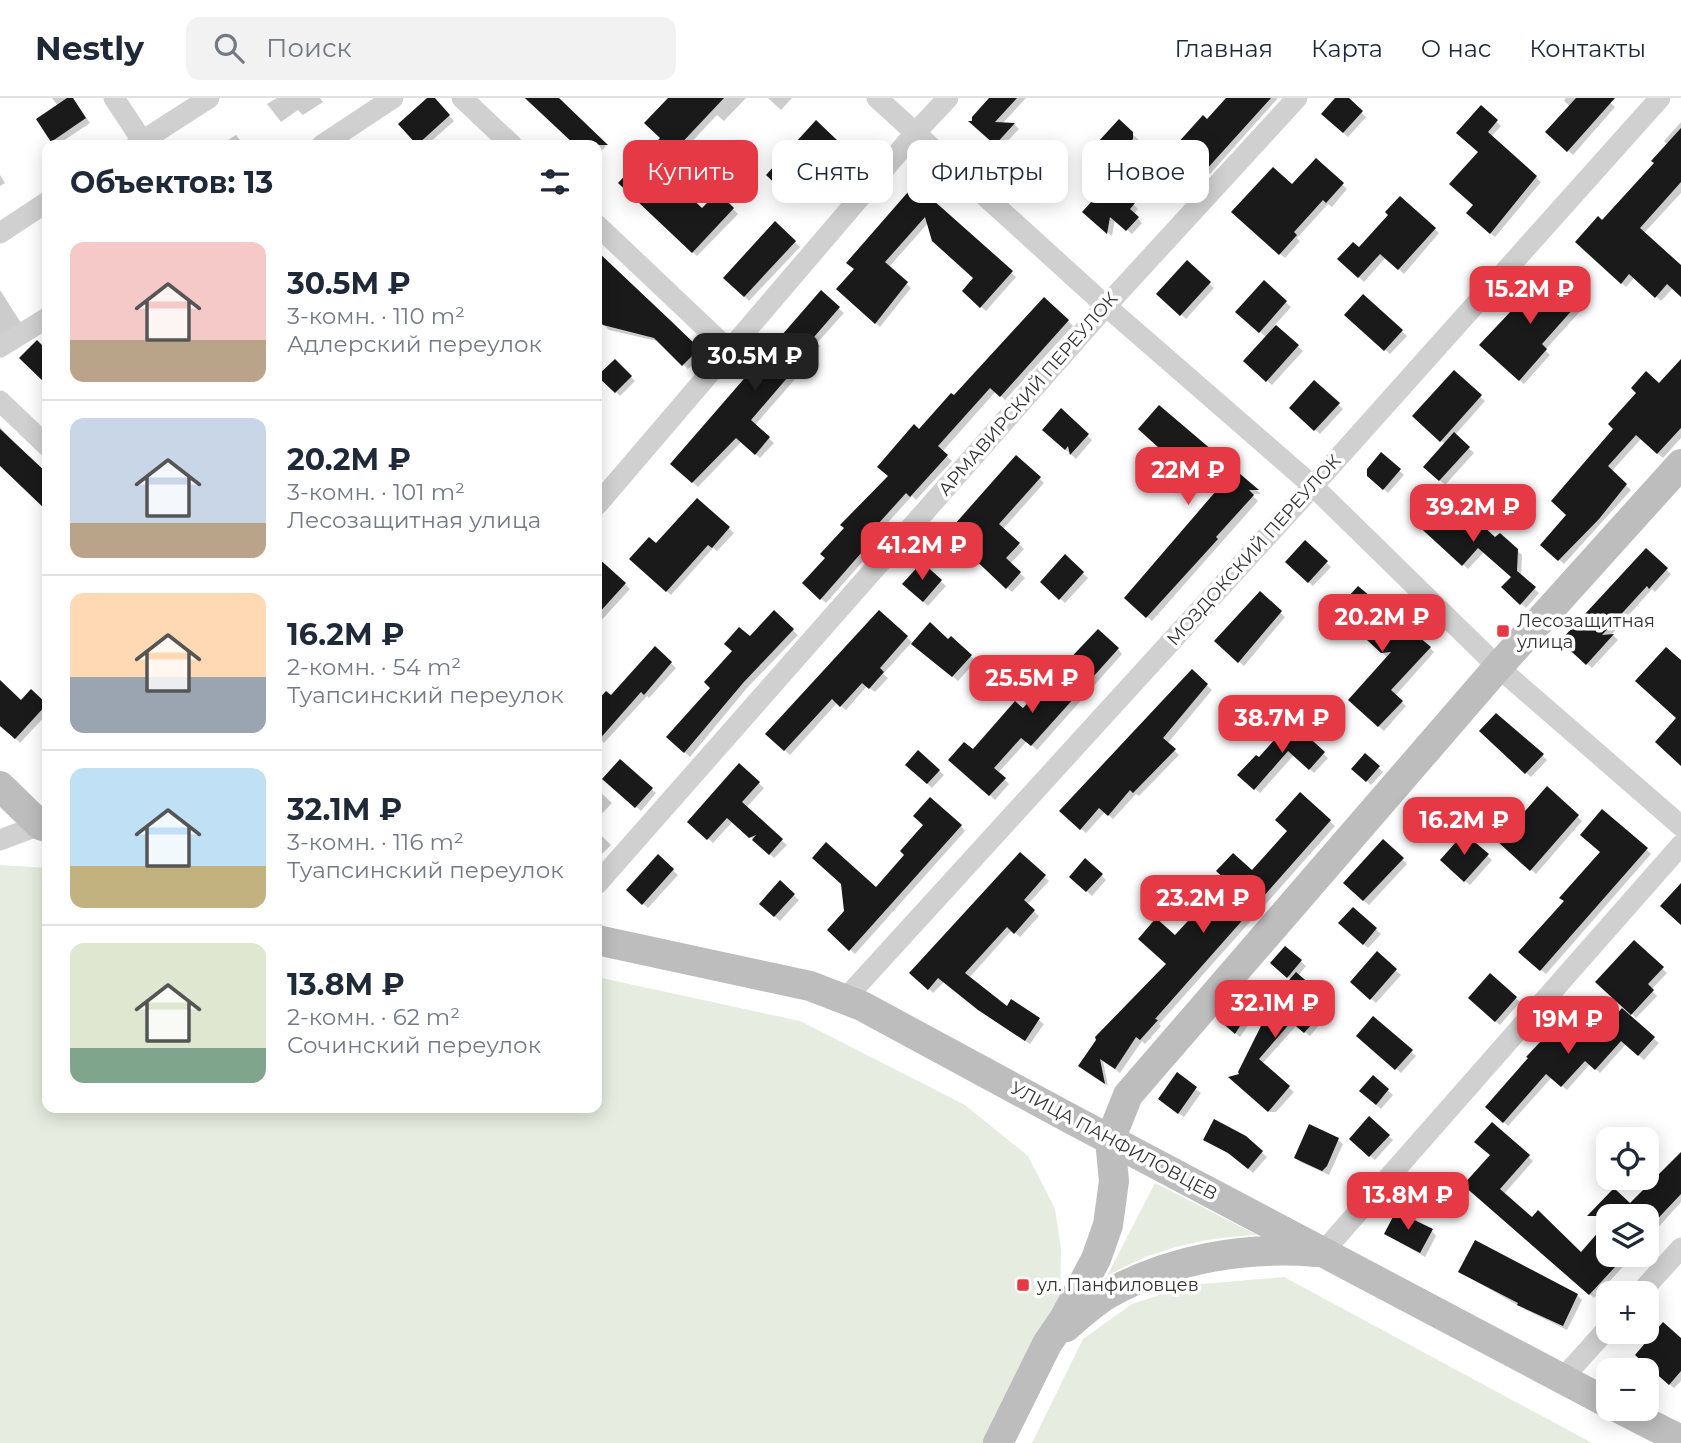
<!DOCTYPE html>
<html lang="ru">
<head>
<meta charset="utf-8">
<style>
  :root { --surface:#fff; --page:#f2f2f3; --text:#1f2937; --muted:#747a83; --line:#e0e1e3; --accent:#e63946 }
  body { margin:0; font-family:Montserrat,sans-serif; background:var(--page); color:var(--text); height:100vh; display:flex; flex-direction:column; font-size:26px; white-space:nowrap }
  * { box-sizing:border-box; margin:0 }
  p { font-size:23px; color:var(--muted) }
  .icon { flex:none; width:38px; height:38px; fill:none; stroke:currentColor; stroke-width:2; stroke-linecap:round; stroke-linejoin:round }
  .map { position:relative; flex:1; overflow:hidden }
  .details { position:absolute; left:42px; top:42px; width:560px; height:973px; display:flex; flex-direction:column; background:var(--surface); border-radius:14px; box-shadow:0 4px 18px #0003 }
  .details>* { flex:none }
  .guide { position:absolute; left:623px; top:42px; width:665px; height:63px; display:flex; gap:14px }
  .tools { position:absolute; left:1596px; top:1029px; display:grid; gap:14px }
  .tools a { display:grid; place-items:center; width:63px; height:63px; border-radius:14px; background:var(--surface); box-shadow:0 4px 18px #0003; font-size:35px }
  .price { position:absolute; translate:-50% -60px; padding:0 16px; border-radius:14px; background:var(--accent); color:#fff; font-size:23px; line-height:46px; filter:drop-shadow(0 2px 4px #0008) }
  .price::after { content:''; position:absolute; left:50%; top:42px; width:21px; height:16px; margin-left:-10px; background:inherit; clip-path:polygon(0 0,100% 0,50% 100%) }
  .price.active { background:#222; color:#fff }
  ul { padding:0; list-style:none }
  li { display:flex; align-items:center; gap:21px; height:175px; padding:0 28px }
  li+li { border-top:2px solid var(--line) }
  li span { display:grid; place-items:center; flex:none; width:196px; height:140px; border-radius:14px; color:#555 }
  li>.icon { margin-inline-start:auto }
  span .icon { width:84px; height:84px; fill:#fffc; stroke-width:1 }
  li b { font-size:30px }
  h2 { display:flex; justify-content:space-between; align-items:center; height:84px; padding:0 28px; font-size:30px }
  .chip { padding:0 24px; border-radius:14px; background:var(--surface); box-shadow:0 4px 18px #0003; font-size:24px; line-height:63px }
  .chip.active { background:var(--accent); color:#fff }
  header { display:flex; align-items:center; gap:42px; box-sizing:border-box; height:98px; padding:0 35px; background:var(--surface); border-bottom:2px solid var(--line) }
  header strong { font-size:33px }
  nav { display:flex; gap:38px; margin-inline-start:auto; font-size:24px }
  .search { width:490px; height:63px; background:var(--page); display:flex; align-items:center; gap:18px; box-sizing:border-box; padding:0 24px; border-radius:14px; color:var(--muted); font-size:26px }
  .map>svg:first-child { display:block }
  .green { fill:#e6ecdf }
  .shadow { fill:#0003 }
  .building { fill:#1a1a1a }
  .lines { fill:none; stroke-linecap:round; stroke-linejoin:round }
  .street { stroke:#d0d0d0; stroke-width:21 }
  .secondary { stroke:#bdbdbd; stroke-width:30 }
  .poi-dot { fill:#e63946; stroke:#fff; stroke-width:2.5 }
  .labels { text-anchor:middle; stroke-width:7; stroke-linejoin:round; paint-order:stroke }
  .street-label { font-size:18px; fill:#333; stroke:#fff }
  .poi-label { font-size:18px; fill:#333; stroke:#fff; text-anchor:start }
</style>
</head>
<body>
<header>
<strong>Nestly</strong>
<div class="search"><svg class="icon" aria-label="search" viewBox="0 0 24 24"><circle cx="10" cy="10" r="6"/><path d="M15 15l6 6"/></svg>Поиск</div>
<nav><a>Главная</a><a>Карта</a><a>О нас</a><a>Контакты</a></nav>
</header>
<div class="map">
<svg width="1681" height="1345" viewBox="0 0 1681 1345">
  <rect width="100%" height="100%" fill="#fff"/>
  <path class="green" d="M0,767L47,770V1010H597V879L800,923L965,1007L1028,1058L1055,1111L1061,1151L1060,1209L991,1345H0Z
    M1155,1085L1257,1137C1200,1140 1157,1150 1107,1178Z
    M1284,1179L1592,1345H1032L1083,1241L1132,1206L1190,1187Z"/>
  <path class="shadow" d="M52,0H73L90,25L57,47L53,43L58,8Z
    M277,0H320L323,4L303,17L298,12L281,24L267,6Z
    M430,0H433L454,23L427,47H419L401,26Z
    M524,0H554L606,48L597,58V47H576Z
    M671,0H746L724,23L717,17L662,75L702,113L718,96L738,116L697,158L620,85L662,40Z
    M768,0H792L781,12Z
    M991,0H1026L1002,26L1015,27L1019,31L1001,50L971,23Z
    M1228,0H1278L1210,76L1179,47L1207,23Z
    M1337,0H1346L1366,19L1348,39L1323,15Z
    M1566,0H1605L1615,9L1573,57L1548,34L1571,9L1564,3Z
    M1481,9L1501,28L1491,39L1541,84L1495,139L1468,115L1475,107Z
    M1119,24L1140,43L1126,57L1122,80L1140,97L1132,105L1138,111L1134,116L1142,125L1132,136L1115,121L1112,138L1085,114L1115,80Z
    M1681,24V95L1644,135L1681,167V197L1673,190L1661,203L1635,179L1626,189L1577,144L1602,124L1656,65L1668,47L1664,43Z
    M816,25L842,50L833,60L856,83L844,95L820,73L817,76L814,72L790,97L769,77Z
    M236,37L244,47H220Z
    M1042,51L1061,69L1046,86L1026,68Z
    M1316,62L1347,91L1332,109L1328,106L1297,140L1300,143L1285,160L1234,114L1292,89Z
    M0,77L5,85L0,88Z
    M918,91L1016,179L986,213L968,198L975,181L928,125L889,169L911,190L880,229L838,191Z
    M1400,100L1439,135L1404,176L1386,159L1364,184L1340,161L1359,152L1391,117Z
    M775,125L800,149L749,203L726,180Z
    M597,155L703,257L688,271L661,244L609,232L597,220Z
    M1187,165L1214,190L1186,221L1162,198Z
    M1549,175L1585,208L1545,252L1550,257L1524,286L1481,247Z
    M1264,185L1291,209L1274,228L1303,253L1272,287L1245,263L1267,240L1241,216Z
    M0,192L21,225L0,238Z
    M821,195L844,215L817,245L820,248L800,270L803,272L755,327L774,345L760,360L742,343L698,389L673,365Z
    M1363,198L1407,238L1390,256L1347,216Z
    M1044,201L1073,228L1005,302L996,293L942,354L952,363L916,402L912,398L882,431L887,436L826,505L804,485L827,460L890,379L919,333L954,299Z
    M615,263L635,283L620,298L600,278Z
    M1681,263V340L1663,360L1641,341L1611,374L1631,392L1564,466L1542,447L1568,418L1659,287Z
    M1454,275L1485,303L1455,337L1474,355L1445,387L1425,368L1445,346L1414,318Z
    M1314,284L1343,311L1320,336L1291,310Z
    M1159,310L1261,396H1251L1258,403L1152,523L1126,500L1218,394L1194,373L1175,393L1157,377L1172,360Z
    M1061,313L1092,342L1076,361L1044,332Z
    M0,329L47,379V412L0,366Z
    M1382,357L1404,377L1388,395L1366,374Z
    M1039,380L1044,385L1003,431L1024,451L1010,466L1025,480L1012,494L949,435Z
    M697,402L734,435L717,453L713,450L671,497L631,461L656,448Z
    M1416,423L1465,426L1496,442L1500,437L1522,457L1521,479L1539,495L1526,510L1504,489L1513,479L1484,454L1468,471Z
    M1305,445L1331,469L1313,488L1287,464Z
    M1646,452L1671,476L1655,494L1652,491L1612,536L1618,542L1592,570L1562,543Z
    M1065,459L1088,480L1065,505L1042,484Z
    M597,461L630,491L598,526L597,525Z
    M922,467L946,488L928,508L905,486Z
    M1260,496L1285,519L1244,568L1216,543Z
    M879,514L912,544L883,576L888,580L875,594L867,588L846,612L837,605L790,657L767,636Z
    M774,515L798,537L747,590L690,659L669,639L713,590L750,541Z
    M951,540L976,563L958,583L918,550Z
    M1369,542L1430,550L1434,554L1395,598L1406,608L1384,633L1350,602L1388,560Z
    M655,550L676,570L649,600L647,598L604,645L597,638V605L606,595L611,599Z
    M1118,551L1122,556L1037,652L1027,643L998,675L1009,686L995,702L951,662L973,654L1023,613Z
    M1192,574L1212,592L1167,646L1179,657L1139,698L1136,696L1113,721L1105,714L1086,735L1061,713Z
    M0,584L22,604L31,594L47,609V616L20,645L1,626Z
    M1291,625L1328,660L1314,675L1294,657L1260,695L1240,677L1259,661Z
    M918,654L944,677L932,690L907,667Z
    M1506,657H1542L1547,662L1531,679Z
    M1365,658L1383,674L1371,687L1354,670Z
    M620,663L656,695L641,713L605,681Z
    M739,668L764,690L746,710L787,747L774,760L733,723L713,745L690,724Z
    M597,691L612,705L600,718L597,715Z
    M1547,691L1582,723L1536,776L1500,744Z
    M1300,697L1335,728L1159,926L1161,928L1145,946L1142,943L1120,975L1103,963L1108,988L1085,973L1080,968L1168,866L1175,840L1207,822L1289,733Z
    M925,728H961L965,733L855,856L829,832L876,791L906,757Z
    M597,733L611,747L597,761Z
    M1464,737L1492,762L1470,787L1446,767Z
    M1383,743L1407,766L1369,807L1350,790Z
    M1646,751L1651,756L1546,876L1521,854Z
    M1021,757L1049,783L1027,807L1039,818L1020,839L1012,832L969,880L1007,910L1012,903L1044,926L1030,946L985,916L944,884L933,895L912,875Z
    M658,759L678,777L648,810L628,792Z
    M1086,763L1106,782L1092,798L1071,779Z
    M780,785L799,802L780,823L761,806Z
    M1353,811L1381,836L1368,850L1345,830Z
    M1634,844L1667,875L1651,892L1657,898L1636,920L1598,884Z
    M1286,850L1306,868L1298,878L1322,900L1309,914L1321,925L1310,938L1297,927L1262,966L1294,994L1276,1014H1270L1231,980L1242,976L1263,930L1256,924L1292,882L1273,865Z
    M1377,856L1401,877L1376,905L1357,888Z
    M1490,877L1520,904L1500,927L1475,905Z
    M1235,908L1251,923L1240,939L1222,923Z
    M1622,913L1659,945L1644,962L1626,946L1600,975L1590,966L1567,992L1552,979L1508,1028L1488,1009L1599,938Z
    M1363,942L1411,954L1416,958L1401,975Z
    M1177,977L1201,995L1184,1019L1165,1006Z
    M1373,979L1393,997L1381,1011L1365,997Z
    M1369,1021L1393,1042L1375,1062L1356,1046Z
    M1310,1028L1338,1042L1343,1046L1329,1077L1300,1064L1296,1060Z
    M1245,1040L1267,1059L1253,1075L1235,1059L1205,1042Z
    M1681,1056V1104L1647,1142V1118H1608V1157H1634L1594,1200L1470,1092L1528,1058L1533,1063L1504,1096L1532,1121L1581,1156L1608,1126L1594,1113L1630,1107Z
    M1432,1133L1436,1138L1425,1159L1386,1136Z
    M1460,1174L1577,1197L1582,1202L1567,1232L1524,1211Z
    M1681,1242V1283L1674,1290L1645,1265Z"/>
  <path class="building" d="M67,0H73L86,20L51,44L36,21Z
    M427,0H435L450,17L417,47L398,26Z
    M525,0H559L608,47H575Z
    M668,0H724L659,69L702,110L718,94L734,110L692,155L618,85L660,40L644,25Z
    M989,0H1017L995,24L1015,25L995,47L968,23H972V19Z
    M1226,0H1271L1205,73L1176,47L1203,17L1207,21Z
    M1335,0H1349L1363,13L1343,35L1321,16Z
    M1576,0H1615L1567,54L1545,34Z
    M1481,7L1498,22L1488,34L1537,78L1490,136L1466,115L1473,107L1449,86L1478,54L1456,35Z
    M1119,21L1133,34V41L1122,52L1118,74L1137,91L1129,100L1135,105L1130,111L1139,119L1126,133L1110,119L1107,136L1082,114L1113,80L1087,56Z
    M816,22L839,44L829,54L853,77L839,92L815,69L812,73L808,69L784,94L766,77Z
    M1681,30V84L1640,130L1681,167V199L1667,186L1655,200L1629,176L1621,186L1575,144L1598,118L1602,122L1654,65L1651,63Z
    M1042,48L1058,63L1040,82L1024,68Z
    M1316,60L1344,85L1326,105L1323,102L1294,134L1297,137L1279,157L1231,114L1273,69L1292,86Z
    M915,86L1013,173L980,210L962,193L973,180L932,143L925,119L885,164L908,184L875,226L836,191L854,171L846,165Z
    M1400,98L1436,130L1398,172L1380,156L1358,180L1337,161L1353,144L1359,149L1388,117L1385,114Z
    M775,123L796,143L744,199L723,180Z
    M597,153L671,223L697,248L695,250L699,251L682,268L654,240L603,227L597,222Z
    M1187,162L1211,184L1180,218L1156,196Z
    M1549,173L1581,202L1542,246L1547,251L1519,283L1479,247Z
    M1264,182L1287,203L1259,235L1235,214Z
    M821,192L840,209L814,239L817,242L797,264L799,266L751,322L770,339L755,357L736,340L692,385L670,366Z
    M1363,196L1403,232L1384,253L1344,217Z
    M1044,199L1069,222L1000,299L990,290L938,348L948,357L910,399L906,395L878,426L883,430L820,502L802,485L825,460L820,456L844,430L840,427L888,378L877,369L914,326L919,331L951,295L954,297Z
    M1276,227L1299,247L1266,284L1243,263Z
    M37,242L47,252V287L19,260Z
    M615,261L632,278L615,295L597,278Z
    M1681,261V330L1657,356L1636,337L1608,368L1627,386L1599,421L1558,463L1540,447L1566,417L1551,403L1613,331L1608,326L1636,295L1631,290L1646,273L1659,285Z
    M1454,272L1482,297L1440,344L1412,318Z
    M1314,282L1340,305L1314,333L1289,310Z
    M1159,307L1259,392H1249L1254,397L1216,439L1218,441L1146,520L1124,500L1216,393L1188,370L1170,390L1155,377L1170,360L1138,331Z
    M1061,310L1089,336L1070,357L1068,348L1065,352L1042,332Z
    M0,331L47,375V413L0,368Z
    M1454,334L1470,349L1439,383L1423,369Z
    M1381,354L1401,371L1383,392L1367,378V371Z
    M1016,357L1041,379L999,426L1020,445L1006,460L1021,474L1006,491L947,435Z
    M1436,398L1465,424L1471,417L1495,439L1500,435L1518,451L1517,473L1536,489L1520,507L1501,489L1511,479L1478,450L1462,468L1413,423Z
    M697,400L730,429L712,450L708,447L666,494L629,461L649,439L656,445Z
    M1305,442L1328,463L1308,485L1285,464Z
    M1646,450L1668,470L1649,491L1647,488L1602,537L1614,536L1586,567L1560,543Z
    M1065,456L1084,474L1059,502L1040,484Z
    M597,459L626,485L597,517Z
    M922,464L942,482L923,504L902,486Z
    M1358,488L1431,549L1391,592L1403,603L1378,629L1348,602L1391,554L1381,555L1367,542L1369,540L1337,511Z
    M1260,493L1282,513L1238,565L1214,543Z
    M774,512L794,531L743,585L684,655L666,639L710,590L704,584L732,553L724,546L739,529L750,538Z
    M879,512L908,538L880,570L884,574L869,591L862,585L840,609L832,601L784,653L765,636Z
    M930,524L948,541L951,538L972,557L952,579L911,546Z
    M1098,531L1119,550L1031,648L1021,640L994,670L1006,680L989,698L948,662L964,644L973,651L1015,603L1023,610Z
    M655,548L672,564L644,597L641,594L597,644V603L606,593L611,597Z
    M1666,549L1681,562V668L1655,644L1676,620L1635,583Z
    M1192,571L1208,586L1163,640L1176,651L1133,695L1130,692L1108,718L1099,710L1080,732L1059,713Z
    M0,582L21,602L31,591L47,606L15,641L0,628Z
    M1496,615L1544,656L1525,676L1479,633Z
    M1291,623L1325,654L1309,672L1288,653L1254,692L1237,677L1256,657L1259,659Z
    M918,652L940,672L927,686L905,667Z
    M1365,655L1380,668L1366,684L1351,671Z
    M620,661L653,690L635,710L602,681Z
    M739,665L760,684L742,704L783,741L769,757L752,742L756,737L749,740L727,720L707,742L687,724Z
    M1547,688L1579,717L1530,773L1498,744Z
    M1300,694L1331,722L1155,921L1158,922L1140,942L1136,939L1115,971L1100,961L1105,986L1078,968L1096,942L1095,939L1166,866L1138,841L1156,820L1175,837L1198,812L1207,819L1234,789L1216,773L1233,755L1252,772L1287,733L1275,722Z
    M930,699L962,727L849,853L827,832L844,813L841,786L812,760L826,744L876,789L904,757L900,753L923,727L913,718Z
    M1602,711L1648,750L1540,873L1518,854L1564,803L1559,800L1600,754L1580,737Z
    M1464,735L1489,756L1464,784L1440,762Z
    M1383,741L1404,760L1363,803L1343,785Z
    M1020,754L1046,777L1024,802L1035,812L1014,836L1007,829L965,875L1007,908L1011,901L1040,920L1025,943L978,912L938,880L928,892L909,875Z
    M658,756L674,771L642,807L626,792Z
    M1085,760L1103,776L1086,794L1069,779Z
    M780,782L795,796L774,819L759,806Z
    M1681,785V827L1660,808Z
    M1353,809L1377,830L1363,847L1338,825Z
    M1634,842L1664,869L1648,886L1654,892L1631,917L1595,884Z
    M1285,848L1302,862L1287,880L1270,865Z
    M1377,853L1397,871L1370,902L1350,884Z
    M1296,874L1319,894L1306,908L1318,919L1304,935L1291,924L1259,961L1290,988L1268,1014L1228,979L1239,976L1238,974L1261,928L1253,924Z
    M1490,875L1517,899L1495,924L1468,900Z
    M1234,906L1247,917L1235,936L1220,923Z
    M1622,910L1655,939L1638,958L1621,943L1595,972L1585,963L1561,989L1546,976L1503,1025L1485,1009L1528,960L1526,959L1571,911L1599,936Z
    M1373,918L1413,952L1395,972L1356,938Z
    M1177,974L1197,989L1178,1016L1158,1001Z
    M1373,977L1389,991L1376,1007L1359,993Z
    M1369,1018L1390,1037L1369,1059L1349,1041Z
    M1214,1021L1246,1038L1263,1053L1248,1071L1228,1055L1203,1042Z
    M1492,1024L1530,1057L1500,1091L1532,1119L1538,1112L1581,1154L1608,1123V1163L1615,1169L1589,1197L1463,1087L1490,1057L1474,1044Z
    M1309,1026L1339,1040L1327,1068L1322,1073L1294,1060Z
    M1681,1054V1096L1647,1132V1118H1587L1614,1090L1630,1105Z
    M1396,1113L1433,1131L1420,1155L1384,1136Z
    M1475,1142L1578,1196L1563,1228L1517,1207L1518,1205L1458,1174Z
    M1663,1224L1681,1240V1273L1669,1287L1635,1257Z"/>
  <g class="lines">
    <path class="street" d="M114,0L145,47
      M462,0L512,47
      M877,0L1106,208L1313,388L1498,569L1681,728
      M136,47L209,0
      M322,47L393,0
      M597,127L729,252
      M0,135L47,104
      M0,249L47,220
      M0,303L47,348
      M597,407L915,35L948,0
      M0,742L40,727
      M597,786L1106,208L1297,0
      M845,901L1313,388L1660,0
      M1323,1154L1681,747
      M1640,1195L1681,1150
      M1562,1281L1608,1230"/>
    <path class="secondary" d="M0,688L40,727L47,729
      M597,842L810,888L862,908L1071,1021L1608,1305
      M1066,1229C1080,1217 1093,1205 1108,1196C1170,1161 1246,1148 1316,1154
      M1620,1311L1681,1342
      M998,1345L1047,1246L1064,1221L1096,1161L1108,1127L1114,1083L1110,1042L1128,997L1498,569L1681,366"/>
  </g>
  <g class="poi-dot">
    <rect x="1496" y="526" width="14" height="14" rx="3.5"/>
    <rect x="1016" y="1180" width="14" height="14" rx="3.5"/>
  </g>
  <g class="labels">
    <g class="street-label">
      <text transform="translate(1028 296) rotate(-49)" y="6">АРМАВИРСКИЙ ПЕРЕУЛОК</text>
      <text transform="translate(1254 452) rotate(-48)" y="6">МОЗДОКСКИЙ ПЕРЕУЛОК</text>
      <text transform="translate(1114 1043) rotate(28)" y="6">УЛИЦА ПАНФИЛОВЦЕВ</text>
    </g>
    <g class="poi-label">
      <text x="1517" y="529">Лесозащитная<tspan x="1517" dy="21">улица</tspan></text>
      <text x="1037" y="1193">ул. Панфиловцев</text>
    </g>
  </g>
</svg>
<div class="tools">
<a><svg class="icon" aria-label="locate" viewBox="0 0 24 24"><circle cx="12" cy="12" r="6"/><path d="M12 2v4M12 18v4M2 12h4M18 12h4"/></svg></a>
<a><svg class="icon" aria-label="layers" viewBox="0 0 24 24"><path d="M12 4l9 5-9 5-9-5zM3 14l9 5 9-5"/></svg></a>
<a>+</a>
<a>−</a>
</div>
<b class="price" style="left:1530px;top:228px">15.2M ₽</b>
<b class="price active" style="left:755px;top:295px">30.5M ₽</b>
<b class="price" style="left:1188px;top:409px">22M ₽</b>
<b class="price" style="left:1473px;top:446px">39.2M ₽</b>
<b class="price" style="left:922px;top:484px">41.2M ₽</b>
<b class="price" style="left:1382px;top:556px">20.2M ₽</b>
<b class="price" style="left:1032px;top:617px">25.5M ₽</b>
<b class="price" style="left:1282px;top:657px">38.7M ₽</b>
<b class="price" style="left:1464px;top:759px">16.2M ₽</b>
<b class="price" style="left:1203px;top:837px">23.2M ₽</b>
<b class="price" style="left:1275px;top:942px">32.1M ₽</b>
<b class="price" style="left:1568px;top:958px">19M ₽</b>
<b class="price" style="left:1408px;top:1134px">13.8M ₽</b>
<div class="guide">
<a class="chip active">Купить</a>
<a class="chip">Снять</a>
<a class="chip">Фильтры</a>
<a class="chip">Новое</a>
</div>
<section class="details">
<h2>Объектов: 13<svg class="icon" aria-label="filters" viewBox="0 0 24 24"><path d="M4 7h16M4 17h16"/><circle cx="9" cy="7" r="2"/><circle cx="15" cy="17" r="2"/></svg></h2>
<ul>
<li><span style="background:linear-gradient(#f6c9c9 70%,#b9a48a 0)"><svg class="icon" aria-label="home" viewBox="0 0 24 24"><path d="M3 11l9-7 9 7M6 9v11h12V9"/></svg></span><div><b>30.5M ₽</b><p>3-комн. · 110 m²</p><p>Адлерский переулок</p></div></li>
<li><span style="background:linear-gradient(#c9d6e8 75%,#b9a48a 0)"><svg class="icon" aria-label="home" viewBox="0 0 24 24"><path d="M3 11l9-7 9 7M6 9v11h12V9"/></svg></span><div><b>20.2M ₽</b><p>3-комн. · 101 m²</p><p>Лесозащитная улица</p></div></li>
<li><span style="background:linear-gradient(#ffd9b3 60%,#9aa5b1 0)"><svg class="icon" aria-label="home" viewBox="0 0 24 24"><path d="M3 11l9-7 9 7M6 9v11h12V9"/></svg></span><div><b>16.2M ₽</b><p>2-комн. · 54 m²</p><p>Туапсинский переулок</p></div></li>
<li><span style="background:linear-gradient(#bfe0f5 70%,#c2b280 0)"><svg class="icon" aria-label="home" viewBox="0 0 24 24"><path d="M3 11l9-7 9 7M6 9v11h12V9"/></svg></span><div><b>32.1M ₽</b><p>3-комн. · 116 m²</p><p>Туапсинский переулок</p></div></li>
<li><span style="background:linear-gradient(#dfe7d0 75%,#7fa58c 0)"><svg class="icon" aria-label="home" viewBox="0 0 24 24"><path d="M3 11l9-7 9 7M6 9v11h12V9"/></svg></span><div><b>13.8M ₽</b><p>2-комн. · 62 m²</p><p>Сочинский переулок</p></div></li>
</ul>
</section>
</div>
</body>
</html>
